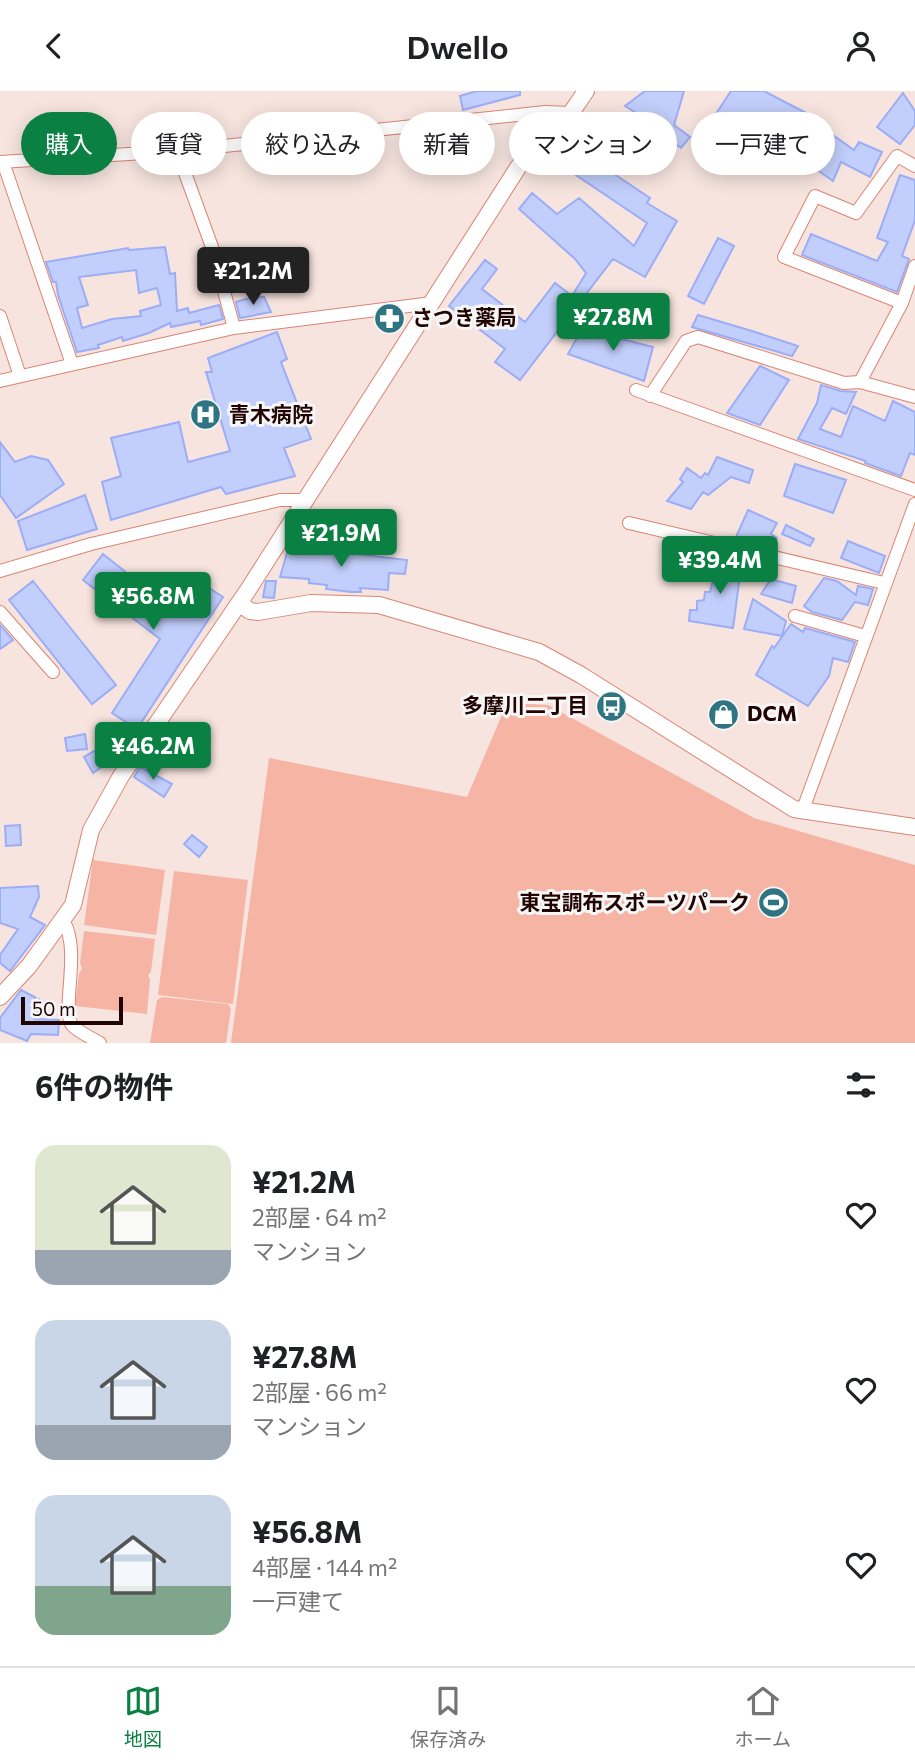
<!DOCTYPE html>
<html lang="ja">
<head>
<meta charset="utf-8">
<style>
  :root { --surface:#fff; --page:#f2f2f2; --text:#202124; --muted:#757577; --line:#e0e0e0; --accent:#0b8043 }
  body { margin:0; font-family:Commissioner,"Noto Sans JP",sans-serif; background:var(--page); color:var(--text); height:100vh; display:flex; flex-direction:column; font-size:26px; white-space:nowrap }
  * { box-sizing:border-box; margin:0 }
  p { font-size:23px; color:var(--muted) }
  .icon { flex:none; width:38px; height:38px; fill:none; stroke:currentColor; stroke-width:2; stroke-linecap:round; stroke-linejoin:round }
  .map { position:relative; height:952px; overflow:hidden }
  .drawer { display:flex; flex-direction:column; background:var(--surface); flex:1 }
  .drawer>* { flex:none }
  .top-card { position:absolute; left:21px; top:21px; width:873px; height:63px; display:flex; gap:14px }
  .scale { position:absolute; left:21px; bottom:18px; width:102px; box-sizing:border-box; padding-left:7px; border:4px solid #210401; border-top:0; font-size:19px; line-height:24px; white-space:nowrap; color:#210401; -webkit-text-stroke:5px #f6f6f6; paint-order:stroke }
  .price { position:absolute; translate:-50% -60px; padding:0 16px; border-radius:7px; background:var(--accent); color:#fff; font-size:23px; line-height:46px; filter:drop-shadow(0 2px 4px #0008) }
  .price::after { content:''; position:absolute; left:50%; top:42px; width:21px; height:16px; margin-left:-10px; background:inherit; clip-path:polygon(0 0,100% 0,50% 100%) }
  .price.active { background:#222; color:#fff }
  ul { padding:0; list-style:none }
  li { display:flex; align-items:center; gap:21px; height:175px; padding:0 35px }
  li span { display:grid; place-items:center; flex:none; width:196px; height:140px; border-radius:21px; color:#555 }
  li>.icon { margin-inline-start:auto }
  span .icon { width:84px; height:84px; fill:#fffc; stroke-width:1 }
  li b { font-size:30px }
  h2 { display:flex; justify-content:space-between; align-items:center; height:84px; padding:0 35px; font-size:30px }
  .pill { padding:0 24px; border-radius:32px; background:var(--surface); box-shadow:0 4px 18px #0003; font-size:24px; line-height:63px }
  .pill.active { background:var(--accent); color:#fff }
  header { display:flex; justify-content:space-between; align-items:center; height:91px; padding:0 35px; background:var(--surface); font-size:32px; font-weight:600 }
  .dock { display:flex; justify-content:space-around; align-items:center; height:98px; border-top:2px solid var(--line); background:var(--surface); font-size:19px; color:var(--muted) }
  .dock a { display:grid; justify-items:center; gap:4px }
  .dock .active { color:var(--accent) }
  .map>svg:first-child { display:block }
  .green { fill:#f5b4a4 }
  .building { fill:#c2cefb; stroke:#9cadf7; stroke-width:2; fill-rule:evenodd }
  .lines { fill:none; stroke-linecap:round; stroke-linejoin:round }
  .minor-casing { stroke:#d98572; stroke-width:14 }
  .tertiary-casing { stroke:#d98572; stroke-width:18 }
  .minor { stroke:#fff; stroke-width:12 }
  .tertiary { stroke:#fff; stroke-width:16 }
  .labels { text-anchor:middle; stroke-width:6; stroke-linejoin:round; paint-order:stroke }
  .poi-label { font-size:21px; font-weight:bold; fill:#210401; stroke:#f6f6f6; text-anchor:start }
</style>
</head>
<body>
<header><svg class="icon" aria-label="back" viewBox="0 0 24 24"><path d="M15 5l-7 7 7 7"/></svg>Dwello<svg class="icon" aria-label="person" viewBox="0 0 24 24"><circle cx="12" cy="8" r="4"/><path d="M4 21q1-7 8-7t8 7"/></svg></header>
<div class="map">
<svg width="915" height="952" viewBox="0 0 915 952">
  <rect width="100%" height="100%" fill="#f7e4df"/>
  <path class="green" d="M507,612L548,614L754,727L915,774V952H231L269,667L467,706Z
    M93,769L165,779L156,844L84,834Z
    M174,780L248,789L233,913L158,904Z
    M84,840L155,848L151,881L148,884L150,889L147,923L75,915L79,883L82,877L80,872Z
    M162,906L228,913L231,918L226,952H150L157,909Z"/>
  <path class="building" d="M477,0H520V4L463,19L460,5Z
    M645,0H684L674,34L690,46L681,57L658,40L660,37L625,15Z
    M731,0H764L808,23L794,45L816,56L827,40L854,59L859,51L882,61L870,86L841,71L833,90L796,64L794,67L776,59L782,42L748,25L729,56L704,41Z
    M903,2L915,20V34L900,53L877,36Z
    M571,54L650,107L647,112L677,130L645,186L613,168L520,289L495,271L505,258L449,215L485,169L497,178L482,198L525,231L555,192L572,205L586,182L575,168L519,118L532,102L557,123L579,107L634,155L647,132L567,78Z
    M900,84L915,89V129L902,165L909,168L897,201L802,164L811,143L877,170L888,151L877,147Z
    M718,147L734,155L704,213L688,205Z
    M165,156L170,183L175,182L177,220L188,217L189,222L219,214L223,228L201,234L200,230L171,236L170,232L149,242L123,250L122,246L98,254L99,257L77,261L58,204L56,191H53L46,171L128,157L129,159ZM136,179L139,202L157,197L161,214L140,220L141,225L112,228L82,237L77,217L88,214L79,186Z
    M253,206H264L271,221L240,227L236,211Z
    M698,224L752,240L798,255L792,265L692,236Z
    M582,238L653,256L644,290L568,263Z
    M277,241L287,268L281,271L311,348L284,357L295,385L226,403L221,396L111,429L102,391L121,385L111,347L179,331L188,371L230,360L206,281H212L208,267Z
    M760,275L789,289L760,334L727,322Z
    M821,294L841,300L856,301L846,323L832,317L820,338L841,346L853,315L885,330L893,310L915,321V364L910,362L901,385L865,372L866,370L798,348L817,312Z
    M0,351L15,371L31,365L48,369L64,393L16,427L0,404Z
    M717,366L753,379L749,392L731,386L708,404L703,401L691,418L667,410L683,391L680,388L687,377L701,387L705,382L708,384Z
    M795,373L846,389L833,422L784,405Z
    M85,404L97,438L27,459L18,430Z
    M748,419L777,432L771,443L777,447L773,457L736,446Z
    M786,434L814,448L810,455L782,443Z
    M848,450L885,465L879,482L841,467Z
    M289,455L407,469L405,483L389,482L388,499L360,497L361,501H351L326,498L327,494L309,492V488L280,486Z
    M103,463L177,522L198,490L223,506L137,638L112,622L160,548L83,489Z
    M719,466L742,469L733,537L689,530L690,519H697V510L704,509L705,501H710Z
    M824,487L837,490L856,504L858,495L873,498L868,514L855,511L842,529L812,521L804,515Z
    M771,488L796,495L792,512L761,503Z
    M33,490L116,594L92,613L9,509Z
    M266,490H276L274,507L263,506Z
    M753,508L786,530L782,545L744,538Z
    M791,533L803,541L805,537L855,551L848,571L833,567L829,585L808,615L756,584L772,555L774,557Z
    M0,534L13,549L0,558Z
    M166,641L185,651L180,661L161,651Z
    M85,643L87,658L67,660L65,647Z
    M98,658L106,673L93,682L84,666Z
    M140,676L172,693L164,706L134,686Z
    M20,734L21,754L6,755L5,735Z
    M192,744L207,756L199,766L184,753Z
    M38,795L39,806L30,826L45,834L10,880L0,872V864L18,838L0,832V797Z
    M21,899L44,911L35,928L59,929L58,944L31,943L27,950L0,939V927Z"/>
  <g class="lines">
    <defs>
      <path id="minor" d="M177,60L212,156L234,237
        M0,71L177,60L545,21L571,22
        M3,71L72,273
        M902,212L784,166L815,105L856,122L897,65L915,75
        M0,225L20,285
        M0,290L234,237L432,212
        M860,291L902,212L915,175
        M636,299L915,399
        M650,305L686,250L698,246L844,292L860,291L915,306
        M629,432L884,492
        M0,480L91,453L280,409H304
        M0,521L53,581
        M795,525L865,545
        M802,721L915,413
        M64,831C81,860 61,920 72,934C78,941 92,947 100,952"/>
      <path id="tertiary" d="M239,512L250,520L258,521L311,512L379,514L539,561L581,584L794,718L915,736
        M0,906L29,875L73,814L91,739L121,685L248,499L519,75L571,22L586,0"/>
    </defs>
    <use href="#minor" class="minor-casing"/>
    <use href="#tertiary" class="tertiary-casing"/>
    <use href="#minor" class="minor"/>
    <use href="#tertiary" class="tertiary"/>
  </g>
  <defs>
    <symbol id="pharmacy-disc" viewBox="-11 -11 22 22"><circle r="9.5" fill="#2f7483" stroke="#f6f6f6"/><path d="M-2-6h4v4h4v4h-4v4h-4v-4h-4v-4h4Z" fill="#fff"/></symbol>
    <symbol id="hospital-disc" viewBox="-11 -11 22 22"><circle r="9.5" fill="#2f7483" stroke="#f6f6f6"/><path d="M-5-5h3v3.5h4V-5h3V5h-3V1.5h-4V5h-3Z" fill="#fff"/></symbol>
    <symbol id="bus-disc" viewBox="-11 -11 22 22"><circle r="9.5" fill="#2f7483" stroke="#f6f6f6"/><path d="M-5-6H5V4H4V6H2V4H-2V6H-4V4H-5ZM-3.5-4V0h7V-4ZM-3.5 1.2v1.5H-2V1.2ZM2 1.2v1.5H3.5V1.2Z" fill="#fff"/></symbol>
    <symbol id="shop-disc" viewBox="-11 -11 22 22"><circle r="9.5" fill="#2f7483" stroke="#f6f6f6"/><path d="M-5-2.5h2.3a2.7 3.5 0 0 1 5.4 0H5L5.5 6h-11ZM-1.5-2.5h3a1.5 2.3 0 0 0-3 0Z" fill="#fff"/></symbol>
    <symbol id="stadium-disc" viewBox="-11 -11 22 22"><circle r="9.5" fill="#2f7483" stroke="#f6f6f6"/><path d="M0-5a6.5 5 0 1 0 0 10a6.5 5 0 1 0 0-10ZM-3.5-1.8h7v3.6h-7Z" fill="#fff"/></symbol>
  </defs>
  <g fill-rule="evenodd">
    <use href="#pharmacy-disc" x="372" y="210" width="35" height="35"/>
    <use href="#hospital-disc" x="188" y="306" width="35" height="35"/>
    <use href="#bus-disc" x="594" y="598" width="35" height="35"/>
    <use href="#shop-disc" x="706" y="606" width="35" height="35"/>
    <use href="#stadium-disc" x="756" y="794" width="35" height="35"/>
  </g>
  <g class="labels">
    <g class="poi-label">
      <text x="412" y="234">さつき薬局</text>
      <text x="229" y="331">青木病院</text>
      <text x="588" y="622" text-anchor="end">多摩川二丁目</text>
      <text x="747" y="630">DCM</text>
      <text x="750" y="819" text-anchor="end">東宝調布スポーツパーク</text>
    </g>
  </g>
</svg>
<div class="scale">50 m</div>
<b class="price active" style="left:253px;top:216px">¥21.2M</b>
<b class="price" style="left:613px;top:262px">¥27.8M</b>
<b class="price" style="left:341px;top:478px">¥21.9M</b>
<b class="price" style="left:720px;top:505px">¥39.4M</b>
<b class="price" style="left:153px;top:541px">¥56.8M</b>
<b class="price" style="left:153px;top:691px">¥46.2M</b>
<div class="top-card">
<a class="pill active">購入</a>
<a class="pill">賃貸</a>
<a class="pill">絞り込み</a>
<a class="pill">新着</a>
<a class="pill">マンション</a>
<a class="pill">一戸建て</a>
</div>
</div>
<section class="drawer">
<h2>6件の物件<svg class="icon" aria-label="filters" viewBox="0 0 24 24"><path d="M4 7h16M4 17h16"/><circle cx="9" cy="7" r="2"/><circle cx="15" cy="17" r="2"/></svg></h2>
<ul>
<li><span style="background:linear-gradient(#dfe7d0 75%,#9aa5b1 0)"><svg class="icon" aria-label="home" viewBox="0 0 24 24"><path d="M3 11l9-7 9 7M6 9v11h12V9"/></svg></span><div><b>¥21.2M</b><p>2部屋 · 64 m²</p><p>マンション</p></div><svg class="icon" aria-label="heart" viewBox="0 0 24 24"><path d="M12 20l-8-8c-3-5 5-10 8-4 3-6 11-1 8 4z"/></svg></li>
<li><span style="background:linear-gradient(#c9d6e8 75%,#9aa5b1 0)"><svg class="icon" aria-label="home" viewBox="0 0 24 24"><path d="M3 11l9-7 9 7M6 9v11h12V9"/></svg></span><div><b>¥27.8M</b><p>2部屋 · 66 m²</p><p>マンション</p></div><svg class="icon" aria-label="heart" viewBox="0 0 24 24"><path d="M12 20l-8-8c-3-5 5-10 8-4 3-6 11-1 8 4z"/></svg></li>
<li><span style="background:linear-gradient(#c9d6e8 65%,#7fa58c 0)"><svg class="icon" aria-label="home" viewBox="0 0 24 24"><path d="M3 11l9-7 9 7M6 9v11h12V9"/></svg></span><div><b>¥56.8M</b><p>4部屋 · 144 m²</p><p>一戸建て</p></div><svg class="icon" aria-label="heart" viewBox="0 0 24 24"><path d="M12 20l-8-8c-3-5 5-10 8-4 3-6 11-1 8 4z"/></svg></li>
</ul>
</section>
<nav class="dock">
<a class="active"><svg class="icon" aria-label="map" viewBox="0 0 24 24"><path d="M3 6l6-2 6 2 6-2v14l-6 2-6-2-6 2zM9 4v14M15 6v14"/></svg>地図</a>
<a><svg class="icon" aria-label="saved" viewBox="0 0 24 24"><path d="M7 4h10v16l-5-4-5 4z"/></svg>保存済み</a>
<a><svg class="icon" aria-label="home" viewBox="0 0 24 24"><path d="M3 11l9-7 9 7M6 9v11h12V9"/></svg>ホーム</a>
</nav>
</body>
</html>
